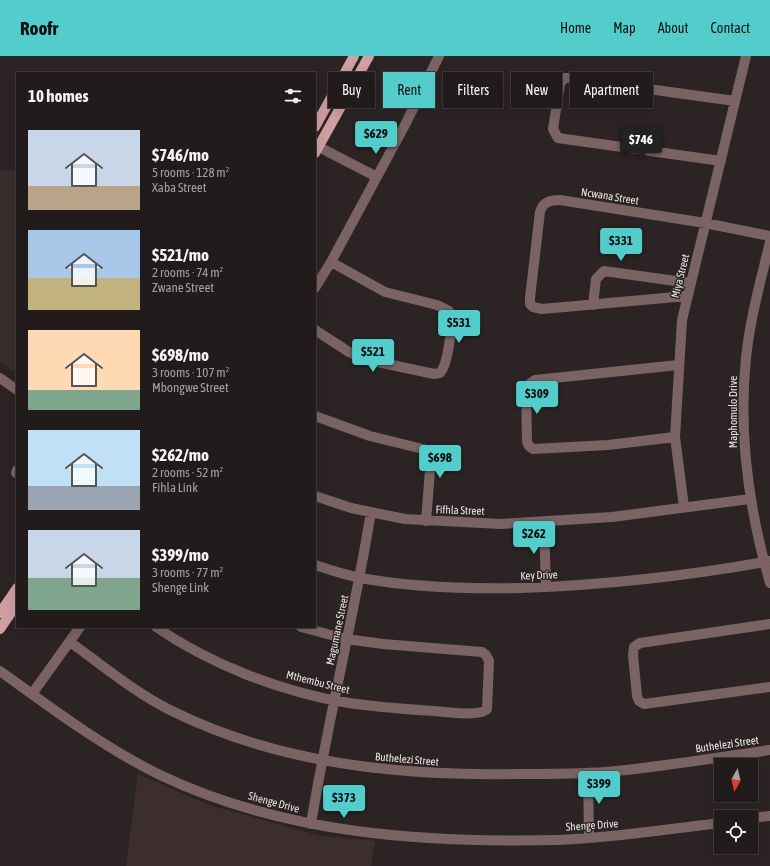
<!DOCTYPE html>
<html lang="en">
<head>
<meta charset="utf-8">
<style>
  :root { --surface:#211b1b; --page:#292424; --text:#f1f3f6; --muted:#a2a1a3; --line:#3e393a; --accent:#52cdcc }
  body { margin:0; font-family:"Asap Condensed",sans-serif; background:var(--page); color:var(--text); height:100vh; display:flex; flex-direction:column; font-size:15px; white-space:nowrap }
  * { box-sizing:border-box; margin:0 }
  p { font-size:13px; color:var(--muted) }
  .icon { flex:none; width:22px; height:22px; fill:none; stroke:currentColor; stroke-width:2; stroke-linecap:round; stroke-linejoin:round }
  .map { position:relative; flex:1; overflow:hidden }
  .sheet { position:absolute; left:16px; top:16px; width:300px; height:556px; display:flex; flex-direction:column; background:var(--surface); border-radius:0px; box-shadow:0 4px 16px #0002,0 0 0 1px var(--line) }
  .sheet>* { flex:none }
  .banner { position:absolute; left:328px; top:16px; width:380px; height:36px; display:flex; gap:8px }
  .needle { width:26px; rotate:188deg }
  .controls { position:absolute; left:714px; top:702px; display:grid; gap:8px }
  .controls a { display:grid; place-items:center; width:44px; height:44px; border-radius:0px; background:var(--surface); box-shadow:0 4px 16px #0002,0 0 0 1px var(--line); font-size:20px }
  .price { position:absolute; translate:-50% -34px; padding:0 9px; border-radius:4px; background:var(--accent); color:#111; font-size:13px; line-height:26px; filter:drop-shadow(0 1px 2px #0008) }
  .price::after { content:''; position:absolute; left:50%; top:24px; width:12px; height:9px; margin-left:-6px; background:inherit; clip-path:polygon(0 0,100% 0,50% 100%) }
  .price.selected { background:#222; color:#fff }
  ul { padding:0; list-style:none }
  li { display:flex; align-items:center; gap:12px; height:100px; padding:0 12px }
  li span { display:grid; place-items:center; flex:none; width:112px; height:80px; border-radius:0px; color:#555 }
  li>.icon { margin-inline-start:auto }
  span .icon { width:48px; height:48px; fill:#fffc; stroke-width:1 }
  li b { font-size:17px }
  h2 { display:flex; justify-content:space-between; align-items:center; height:48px; padding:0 12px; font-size:17px }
  .tag { padding:0 14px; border-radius:0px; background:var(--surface); box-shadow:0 4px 16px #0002,0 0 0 1px var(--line); font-size:14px; line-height:36px }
  .tag.selected { background:var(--accent); color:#111 }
  header { display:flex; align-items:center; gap:24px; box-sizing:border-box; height:56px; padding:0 20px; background:var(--accent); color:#111 }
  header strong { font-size:19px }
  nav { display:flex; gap:22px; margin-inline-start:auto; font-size:14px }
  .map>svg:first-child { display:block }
  .built { fill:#3c2e2e }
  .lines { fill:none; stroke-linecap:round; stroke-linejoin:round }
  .minor { stroke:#7b6364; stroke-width:10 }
  .major { stroke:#d1a0a3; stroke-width:10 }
  .labels { text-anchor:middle; stroke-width:3; stroke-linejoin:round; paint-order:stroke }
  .street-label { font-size:11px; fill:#e9e4e4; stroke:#2c2424 }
</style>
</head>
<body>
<header>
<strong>Roofr</strong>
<nav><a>Home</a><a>Map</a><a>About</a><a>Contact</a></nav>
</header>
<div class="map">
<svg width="770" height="810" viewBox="0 0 770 810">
  <rect width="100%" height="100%" fill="#2c2424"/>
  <path class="built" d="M0,114L17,115V318L0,306Z
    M138,718L209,749L317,779L375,785L371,810H126Z"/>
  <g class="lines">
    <path class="minor" d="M315,89L377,121
      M721,105L558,82L553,73L560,28L564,22H569L735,45
      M770,186C761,224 750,262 746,302C738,378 749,454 770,527
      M315,232L331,206L406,67L439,0
      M687,240L542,253L533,251L530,248V242L540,156C543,146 550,144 560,144L705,167L770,180
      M593,249L596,223L604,215L690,227
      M315,274L349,296L364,303L434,318L440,317C448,308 454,266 449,255L437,249L385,236L331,206
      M0,322L17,334
      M315,360L370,380L427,394L431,402L426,465
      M675,381L608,389L533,393L529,390L527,386L526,334L528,329L535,324L678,309
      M16,417L17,414
      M315,440L351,452L405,463L501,468L612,461L750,443
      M684,451L675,381L682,264L746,0
      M544,466L546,531
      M315,509C330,514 346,519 361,522C414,532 468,533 521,532C605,529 687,520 770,505
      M770,568L640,587L634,591L633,599L637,640L639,645L644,648L770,631
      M156,571C210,608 279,635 343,646C373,651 404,653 434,655C445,656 480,661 487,653L489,605L486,599L482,596L383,588L346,583L301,571
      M70,586C102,609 134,636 170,654C278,708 399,720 518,718C547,718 577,718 606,716C661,711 715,702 770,694
      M0,615C51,652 103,691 160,719C284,778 423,787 557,784C612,782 667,773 721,767
      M32,638L80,571
      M588,717L589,781
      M751,762L770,760
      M311,768C328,663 354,561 371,456"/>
    <path class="major" d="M315,71L354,0
      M315,97L369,0
      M0,557L17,532
      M0,573L17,548"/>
  </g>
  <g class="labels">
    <g class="street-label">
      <text transform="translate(610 140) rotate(9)" y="4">Ncwana Street</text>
      <text transform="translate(680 220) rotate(-76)" y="4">Miya Street</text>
      <text transform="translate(733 356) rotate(-90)" y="4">Maphomulo Drive</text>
      <text transform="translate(460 454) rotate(2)" y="4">Fifhla Street</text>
      <text transform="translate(539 519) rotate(-2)" y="4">Key Drive</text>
      <text transform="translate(337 574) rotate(-78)" y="4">Magumane Street</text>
      <text transform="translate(318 626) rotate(14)" y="4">Mthembu Street</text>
      <text transform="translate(727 688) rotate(-8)" y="4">Buthelezi Street</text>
      <text transform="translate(407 703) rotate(5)" y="4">Buthelezi Street</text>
      <text transform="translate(274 746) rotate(15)" y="4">Shenge Drive</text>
      <text transform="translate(592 769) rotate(-4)" y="4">Shenge Drive</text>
    </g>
  </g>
</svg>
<div class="controls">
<a><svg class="needle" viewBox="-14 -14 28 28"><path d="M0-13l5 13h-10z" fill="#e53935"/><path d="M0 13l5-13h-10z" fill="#a2a1a3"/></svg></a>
<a><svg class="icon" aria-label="locate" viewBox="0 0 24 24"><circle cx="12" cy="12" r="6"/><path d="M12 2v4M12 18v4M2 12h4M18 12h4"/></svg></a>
</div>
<b class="price" style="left:376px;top:99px">$629</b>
<b class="price selected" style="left:641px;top:105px">$746</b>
<b class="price" style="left:621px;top:206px">$331</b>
<b class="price" style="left:459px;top:288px">$531</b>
<b class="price" style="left:373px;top:317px">$521</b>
<b class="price" style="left:537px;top:359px">$309</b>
<b class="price" style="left:440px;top:423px">$698</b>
<b class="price" style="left:534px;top:499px">$262</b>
<b class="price" style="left:599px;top:749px">$399</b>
<b class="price" style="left:344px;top:763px">$373</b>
<div class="banner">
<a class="tag">Buy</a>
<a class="tag selected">Rent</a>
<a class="tag">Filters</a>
<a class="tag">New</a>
<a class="tag">Apartment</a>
</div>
<section class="sheet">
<h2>10 homes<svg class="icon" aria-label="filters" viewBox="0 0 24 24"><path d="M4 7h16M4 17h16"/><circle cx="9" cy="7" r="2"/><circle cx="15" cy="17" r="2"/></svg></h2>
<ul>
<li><span style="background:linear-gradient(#c9d6e8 70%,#b9a48a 0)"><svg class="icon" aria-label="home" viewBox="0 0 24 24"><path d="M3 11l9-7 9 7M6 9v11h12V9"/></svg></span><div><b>$746/mo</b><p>5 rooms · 128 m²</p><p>Xaba Street</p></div></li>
<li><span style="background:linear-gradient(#a9c7e8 60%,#c2b280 0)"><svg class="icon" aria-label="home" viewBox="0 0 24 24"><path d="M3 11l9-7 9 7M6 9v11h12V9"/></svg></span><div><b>$521/mo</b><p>2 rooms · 74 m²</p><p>Zwane Street</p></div></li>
<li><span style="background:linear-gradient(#ffd9b3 75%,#7fa58c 0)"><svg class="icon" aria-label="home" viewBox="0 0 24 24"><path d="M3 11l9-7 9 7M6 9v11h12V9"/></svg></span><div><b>$698/mo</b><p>3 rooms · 107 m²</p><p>Mbongwe Street</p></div></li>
<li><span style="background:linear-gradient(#bfe0f5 70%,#9aa5b1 0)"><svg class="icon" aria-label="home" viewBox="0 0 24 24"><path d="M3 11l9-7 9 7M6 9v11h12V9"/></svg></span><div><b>$262/mo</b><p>2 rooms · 52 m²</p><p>Fihla Link</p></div></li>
<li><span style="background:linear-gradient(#c9d6e8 60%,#7fa58c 0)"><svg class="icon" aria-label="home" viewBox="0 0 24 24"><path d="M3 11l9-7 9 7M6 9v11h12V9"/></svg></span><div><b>$399/mo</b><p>3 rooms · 77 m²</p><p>Shenge Link</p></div></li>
</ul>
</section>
</div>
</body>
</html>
